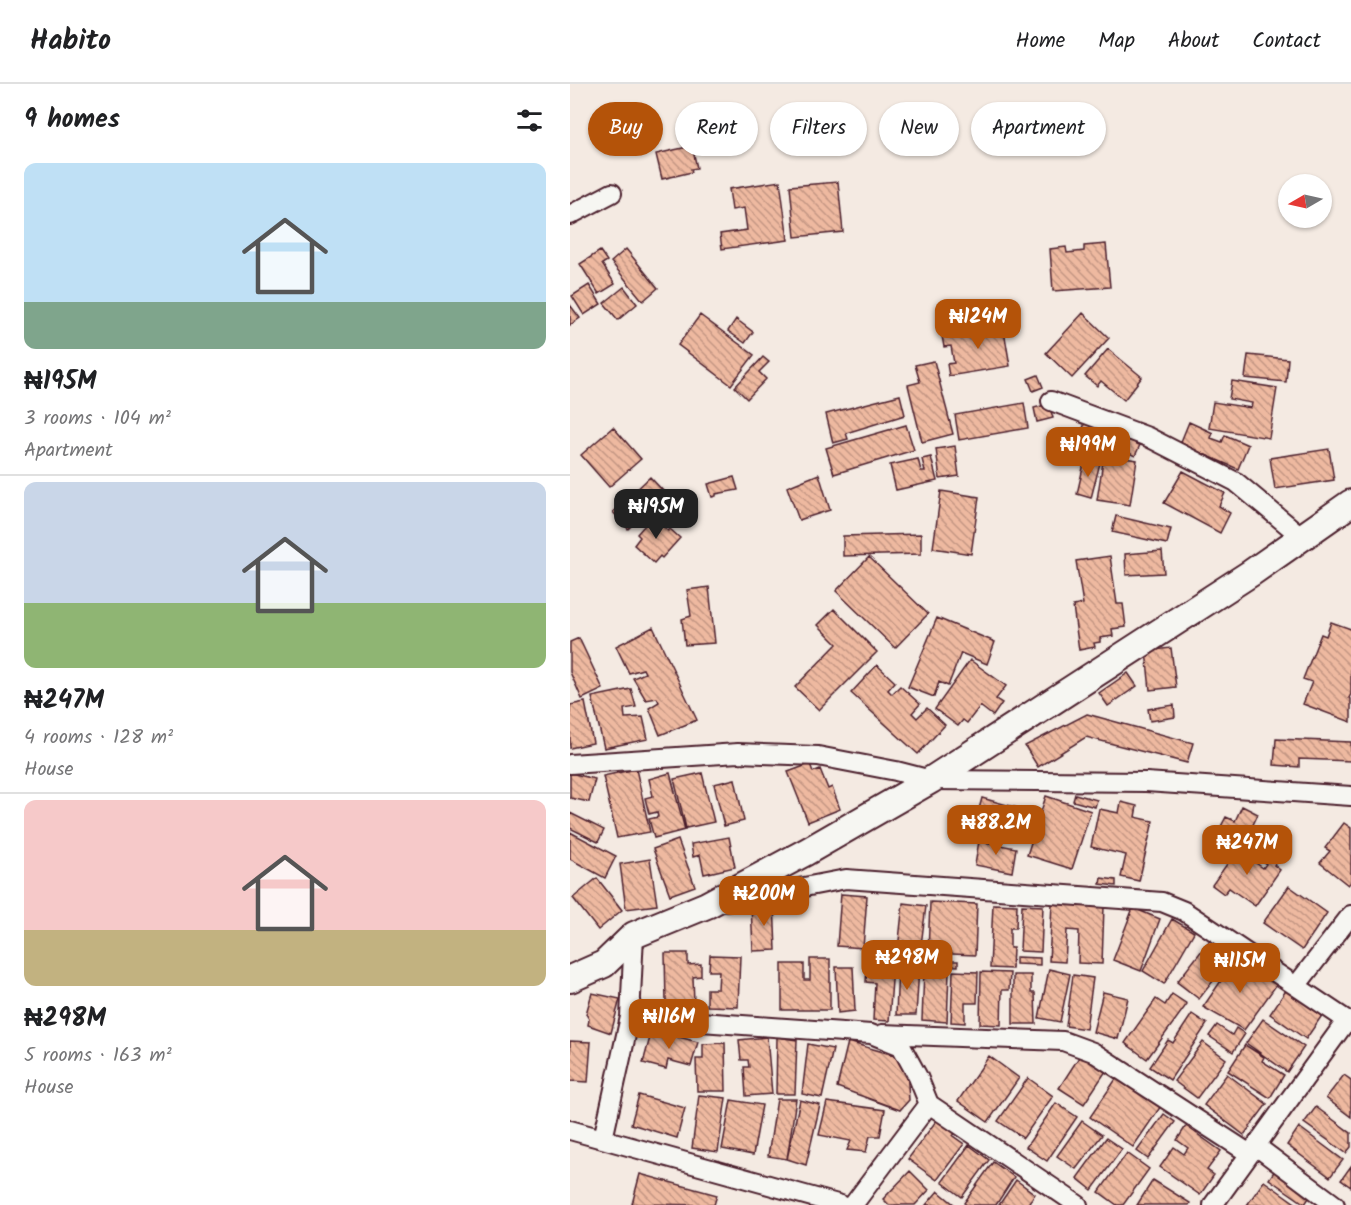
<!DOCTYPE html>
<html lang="en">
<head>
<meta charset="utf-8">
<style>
  :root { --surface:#fff; --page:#f6f6f6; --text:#202124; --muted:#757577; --line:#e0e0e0; --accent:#b45309 }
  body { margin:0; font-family:Kalam,sans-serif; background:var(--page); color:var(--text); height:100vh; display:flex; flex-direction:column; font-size:22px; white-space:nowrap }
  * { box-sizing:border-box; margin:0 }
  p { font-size:20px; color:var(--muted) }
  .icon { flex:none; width:33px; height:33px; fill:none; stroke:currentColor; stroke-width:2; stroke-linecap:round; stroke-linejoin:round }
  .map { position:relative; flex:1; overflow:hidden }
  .drawer { display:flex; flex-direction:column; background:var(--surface); width:570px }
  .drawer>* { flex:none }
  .top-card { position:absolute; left:18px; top:18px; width:570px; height:54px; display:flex; gap:12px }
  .needle { width:39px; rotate:261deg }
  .fabs { position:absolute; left:708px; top:90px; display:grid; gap:12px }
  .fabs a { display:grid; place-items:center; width:54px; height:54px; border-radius:50%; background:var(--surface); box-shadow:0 2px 4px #0004; font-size:30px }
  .price { position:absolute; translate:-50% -51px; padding:0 14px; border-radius:12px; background:var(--accent); color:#fff; font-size:20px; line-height:39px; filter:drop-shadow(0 2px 3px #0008) }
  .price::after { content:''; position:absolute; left:50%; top:36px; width:18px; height:14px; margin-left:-9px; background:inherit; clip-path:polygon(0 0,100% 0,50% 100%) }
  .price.active { background:#222; color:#fff }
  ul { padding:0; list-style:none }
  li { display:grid; align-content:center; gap:12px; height:318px; padding:0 24px }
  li+li { border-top:2px solid var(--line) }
  li span { display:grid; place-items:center; height:186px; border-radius:12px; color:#555 }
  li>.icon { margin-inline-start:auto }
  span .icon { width:108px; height:108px; fill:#fffc; stroke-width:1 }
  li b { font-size:26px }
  h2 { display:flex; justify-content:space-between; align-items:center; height:72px; padding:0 24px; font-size:26px }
  .pill { padding:0 21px; border-radius:27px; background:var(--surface); box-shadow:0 2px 4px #0004; font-size:21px; line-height:54px }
  .pill.active { background:var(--accent); color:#fff }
  header { display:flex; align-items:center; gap:36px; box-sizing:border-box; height:84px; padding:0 30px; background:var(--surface); border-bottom:2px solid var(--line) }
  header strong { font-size:28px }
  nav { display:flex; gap:33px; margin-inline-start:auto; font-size:21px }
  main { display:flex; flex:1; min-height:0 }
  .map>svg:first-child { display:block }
  .building { fill:url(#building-back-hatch); stroke:#4a1f2b; stroke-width:1.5 }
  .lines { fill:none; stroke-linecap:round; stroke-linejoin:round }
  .street-casing { stroke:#4a1f2b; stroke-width:22 }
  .secondary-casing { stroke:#4a1f2b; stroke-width:30 }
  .street { stroke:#f6f6f2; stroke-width:18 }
  .secondary { stroke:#f6f6f2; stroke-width:26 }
</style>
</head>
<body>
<header>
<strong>Habito</strong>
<nav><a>Home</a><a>Map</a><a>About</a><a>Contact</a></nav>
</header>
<main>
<section class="drawer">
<h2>9 homes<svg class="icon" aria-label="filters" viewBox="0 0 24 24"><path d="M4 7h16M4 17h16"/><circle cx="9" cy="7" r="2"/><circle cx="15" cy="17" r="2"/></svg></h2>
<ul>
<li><span style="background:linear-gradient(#bfe0f5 75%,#7fa58c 0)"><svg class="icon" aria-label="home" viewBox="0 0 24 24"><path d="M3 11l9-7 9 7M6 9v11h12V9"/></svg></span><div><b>₦195M</b><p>3 rooms · 104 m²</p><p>Apartment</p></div></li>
<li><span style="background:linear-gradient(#c9d6e8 65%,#8fb573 0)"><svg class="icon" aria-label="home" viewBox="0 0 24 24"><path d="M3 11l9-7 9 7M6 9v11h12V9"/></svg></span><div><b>₦247M</b><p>4 rooms · 128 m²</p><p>House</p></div></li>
<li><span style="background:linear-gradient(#f6c9c9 70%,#c2b280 0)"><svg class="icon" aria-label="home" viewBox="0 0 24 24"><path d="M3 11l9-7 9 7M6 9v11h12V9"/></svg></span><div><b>₦298M</b><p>5 rooms · 163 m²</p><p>House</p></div></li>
</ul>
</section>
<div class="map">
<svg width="781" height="1121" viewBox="0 0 781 1121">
  <defs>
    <pattern id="building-back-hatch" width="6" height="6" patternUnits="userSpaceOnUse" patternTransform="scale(1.5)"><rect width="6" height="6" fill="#eeb9a0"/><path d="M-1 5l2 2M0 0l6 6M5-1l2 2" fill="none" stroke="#c39683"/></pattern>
  </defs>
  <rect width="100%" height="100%" fill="#f4eae2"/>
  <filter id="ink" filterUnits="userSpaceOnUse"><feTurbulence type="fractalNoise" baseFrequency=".0167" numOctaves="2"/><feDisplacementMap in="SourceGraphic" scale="12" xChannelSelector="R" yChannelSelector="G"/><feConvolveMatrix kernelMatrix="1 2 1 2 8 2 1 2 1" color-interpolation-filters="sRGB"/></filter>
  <g filter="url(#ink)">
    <path class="building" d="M122,62L127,84L121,85L122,88L92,95L86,70Z
      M210,97L218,156L152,165L150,150L177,146L174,124L162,126L159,105Z
      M268,98L273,148L225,153L220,102Z
      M536,160L540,203L483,207L480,165L496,163L497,169L514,167V162Z
      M56,165L88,204L73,217L41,178Z
      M30,167L37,177L32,180L45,200L29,210L10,180Z
      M19,201L31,220L14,231L2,212Z
      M54,203L67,220L48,236L34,219Z
      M0,221L10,234L0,241Z
      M513,229L539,254L502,294L476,269Z
      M130,231L184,271L161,301L108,261Z
      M166,235L183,248L175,259L158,247Z
      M433,241L440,282L379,292L377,280L384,279L381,262L374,263L372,252Z
      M538,265L572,293L554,316L531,297L527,302L515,292Z
      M678,271L718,275L716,298L675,294Z
      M193,273L199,278L189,288L196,295L177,315L165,303Z
      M364,277L383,350L352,358L338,301L350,298L345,281Z
      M468,291L473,303L463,307L458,295Z
      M662,297L707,304L699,354L639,344L643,318L681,324L682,319L659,315Z
      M330,311L335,331L276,349L278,355L263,359L256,330Z
      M454,319L458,344L389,356L385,331Z
      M479,320L483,334L467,338L464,324Z
      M516,337L570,361L565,372L551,365L549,369L518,356L513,368L504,365Z
      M619,338L643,349L641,354L652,358L655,351L678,361L668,385L610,360Z
      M336,341L344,366L264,390L256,364Z
      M43,343L71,375L39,403L11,371Z
      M385,362L389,392L370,395L366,365Z
      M759,365L764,396L705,405L700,374Z
      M534,371L567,376L560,421L527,416Z
      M361,373L367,397L326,406L320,381L348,375L351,387H355L352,375Z
      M515,375L530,379L521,414L507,410Z
      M613,387L655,409L649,422L660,429L650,449L594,419Z
      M249,390L260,426L229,436L217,403Z
      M80,393L96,410L58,445L43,428Z
      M164,393L168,406L146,410V412L142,413L138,400Z
      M371,407L409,413L401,470L363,464Z
      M83,432L98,447L100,445L110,454L92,474L90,472L84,479L64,461L70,453L67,450Z
      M546,432L601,445L597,460L542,448Z
      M351,450V470L273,472V452Z
      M592,467L594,489L556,491L555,470Z
      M540,472L547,520H553L556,543L542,545L543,552L530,554V558L524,559L525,563L509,566L503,522L513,520L506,477Z
      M299,473L358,530L325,564L266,507Z
      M139,503L145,559L115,561L112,535L121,532L117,506Z
      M264,525L307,568L249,626L225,603L267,560L248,541Z
      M367,534L425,558L417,580L391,569L378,602L369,598L364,613L338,603Z
      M761,538L781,545V610L779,614L781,615V638L733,620L742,598L733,595L751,550L756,552Z
      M83,543L127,636L90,651L79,624L89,618L87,614L76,616L63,594L75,589L73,585L59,589L46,562Z
      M9,554L33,605L12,615L0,588V558Z
      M601,564L606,603L580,606L576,567Z
      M400,576L436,602L426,615L432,619L423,632L410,622L397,639L393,636L388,642L365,625Z
      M307,581L325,598L318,606L322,610L330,602L350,620L342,629L347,634L357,624L375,641L348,670L281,609Z
      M558,589L567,602L538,622L529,609Z
      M61,605L66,623L54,625L55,634L73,633L78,655L34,664L22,613Z
      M15,618L23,659L0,664V621Z
      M604,621L605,633L580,637L578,625Z
      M517,630L623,659L617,679L516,653L468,683L455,662Z
      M706,655L781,658V677L729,675V683L704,681Z
      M240,680L243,688L250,685L258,705L262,703L270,725L238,738L218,688Z
      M66,685L80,748L47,754L33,692Z
      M0,689L25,695L19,718L0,714Z
      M100,689L115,746L84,754L79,735L88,733L87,728L79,730L75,714L83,712L79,695Z
      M132,689L144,738L116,744L104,695Z
      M165,695L174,737L154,742L144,700Z
      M505,710L527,716L525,723L503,717Z
      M476,712L521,727L502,785L457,771Z
      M412,714L455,726L448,752L405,740Z
      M551,718L567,722L565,733L583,737L569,797L551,793L556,771L521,763L529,725L549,729Z
      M672,722L688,730L672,764L646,752L656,733L665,737Z
      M0,729L34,746L28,758L0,744Z
      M774,739L781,744V798L778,801L750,779L760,767L755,764Z
      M0,748L46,772L35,794L0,775Z
      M159,753L165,783L134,790L130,771L123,773L121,760Z
      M108,756L125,802L100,811L83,765Z
      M409,757L446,764L442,788L405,781Z
      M687,764L706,778L704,781L710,786L685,822L659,804L654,810L642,801L667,766L693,784L696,780L682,770Z
      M80,775L87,821L56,825L50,780Z
      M27,794L52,826L28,846L3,814Z
      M531,794L546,796V802L530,800Z
      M719,802L757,829L732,866L693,839Z
      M271,810L297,812L293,864L267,862Z
      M360,818L407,820L405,871L358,869Z
      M204,819L206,866L183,867L181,821Z
      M333,819L356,822L349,877L327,875Z
      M423,820L447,821L446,844H440V864H443L442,885L420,884Z
      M482,820L534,822L532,880L508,879L509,847L497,846L495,878L479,877Z
      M452,821L473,822L471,868L450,867Z
      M563,824L590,835L571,887L543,876Z
      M602,835L624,848L594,900L573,887Z
      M640,856L662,873L629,915L607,898Z
      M95,869H118V881L131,880V892L123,893L124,919H96Z
      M140,871L170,872L168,923L137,922V905H148L149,887H139Z
      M355,872H377V877H388V882L355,881Z
      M668,872L707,900L674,946L633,923Z
      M446,873L470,874V881L446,880Z
      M240,875H260V926H212V880H234V896H240Z
      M297,881L323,883L319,937L303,936L305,899L296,898Z
      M266,883H283L285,927L268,929Z
      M328,883L349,884L346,931H326Z
      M479,885L500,890L490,938L469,934Z
      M354,887L379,888L377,938L352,936Z
      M383,887L408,888L407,919H395V939L381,938Z
      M411,888L440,889L439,906H432L431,941L410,940Z
      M443,891H461V909H465L466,940H443Z
      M503,891L523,894L516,945L496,942Z
      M717,905L753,930L736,955L700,930Z
      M533,908L558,914L548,955L523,948Z
      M22,909L50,915L41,949L18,941L19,935L16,930Z
      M602,910L617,920L577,975L555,959L586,915L595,921Z
      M622,930L637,940L600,996L580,983L598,956L603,959Z
      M693,935L734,963L717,988L676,959Z
      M647,941L662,951L666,944L675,950L663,968L639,952Z
      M82,946L128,958L121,982L98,976L96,985L73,979Z
      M197,953L202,1010L176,1012L174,983H179L178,976H171L169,956Z
      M207,953L227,956L225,1010H206Z
      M0,957L21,958L18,998L0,997Z
      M278,958L324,971L337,984L339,1016L330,1026L267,1003Z
      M633,958L656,975L627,1014L604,997Z
      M155,959L156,1007H127L126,975H133V960Z
      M238,960L263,965L252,1014L232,1010Z
      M675,961L694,973L692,977L714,991L700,1014L658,987Z
      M511,970L536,987L514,1020L489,1004Z
      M419,972L449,994L418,1038L388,1017Z
      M657,990L697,1020L674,1051L634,1021Z
      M774,991L781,996V1033L756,1014Z
      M548,992L591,1022L563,1063L520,1033Z
      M458,994L483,1012L453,1054L428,1037Z
      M69,1011L115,1024L107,1054L61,1040Z
      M129,1011L156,1014L148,1068L122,1064Z
      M207,1015H226L217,1075L198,1072Z
      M161,1016L192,1021L183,1071L152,1065Z
      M230,1016L250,1021L236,1081L217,1075Z
      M257,1018L315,1026L310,1052H300L296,1068L277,1066L281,1057L249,1051Z
      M486,1019L507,1033L477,1077L456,1063Z
      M746,1023L781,1049V1063L776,1069L734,1039Z
      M594,1030L605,1038L578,1075L567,1067Z
      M369,1033L387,1047L383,1052L394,1060L367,1096L338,1075Z
      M512,1037L532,1051L506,1085L487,1072Z
      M616,1042L651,1067L637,1086L644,1091L630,1111L590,1083L604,1063L614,1070L618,1064L607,1056Z
      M729,1043L773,1076L760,1093L717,1061Z
      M536,1054L552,1065L522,1106L507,1094Z
      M399,1061L419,1076L392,1113L372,1098Z
      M557,1069L579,1085L553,1121H547L529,1108Z
      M423,1078L444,1093L426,1121H397L394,1119Z
      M781,1082V1103L771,1096Z
      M705,1086L741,1111L735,1120L699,1095Z
      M340,1087L359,1106L345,1121H319L313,1115Z
      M70,1090L147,1111L144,1121L62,1120Z
      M446,1096L465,1110L457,1121H429Z
      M583,1096L620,1119L619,1121H567Z
      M694,1097L728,1121H677Z
      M368,1107L385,1121H356Z"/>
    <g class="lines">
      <defs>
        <path id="street" d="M0,131L42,109
          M481,317L578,353L666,398L732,453
          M0,680L168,669L248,672L326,687L361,696L576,698L781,712
          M156,818L276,795L592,818L614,827L781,939
          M726,902L781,831
          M60,933L301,950L331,962L348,993L359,1020L508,1121
          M312,950L493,957L523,968L680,1070
          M0,1046L271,1121
          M33,1055L60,933L64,851
          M686,1062L765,1121
          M283,1121L359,1020
          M643,1121L777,936"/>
        <path id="secondary" d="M0,895L34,880L64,851L137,821L236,768L361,696L681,489L781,419"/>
      </defs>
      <use href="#street" class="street-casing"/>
      <use href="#secondary" class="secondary-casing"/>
      <use href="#street" class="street"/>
      <use href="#secondary" class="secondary"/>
    </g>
  </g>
</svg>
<div class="fabs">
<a><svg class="needle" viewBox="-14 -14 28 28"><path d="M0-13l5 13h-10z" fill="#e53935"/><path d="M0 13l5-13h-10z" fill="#757577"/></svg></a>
</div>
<b class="price" style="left:408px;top:266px">₦124M</b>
<b class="price" style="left:518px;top:394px">₦199M</b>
<b class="price active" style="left:86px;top:456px">₦195M</b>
<b class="price" style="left:426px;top:772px">₦88.2M</b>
<b class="price" style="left:677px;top:792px">₦247M</b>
<b class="price" style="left:194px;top:843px">₦200M</b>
<b class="price" style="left:337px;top:907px">₦298M</b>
<b class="price" style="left:670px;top:910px">₦115M</b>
<b class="price" style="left:99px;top:966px">₦116M</b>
<div class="top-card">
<a class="pill active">Buy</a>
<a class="pill">Rent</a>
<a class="pill">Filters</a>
<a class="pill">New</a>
<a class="pill">Apartment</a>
</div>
</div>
</main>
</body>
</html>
